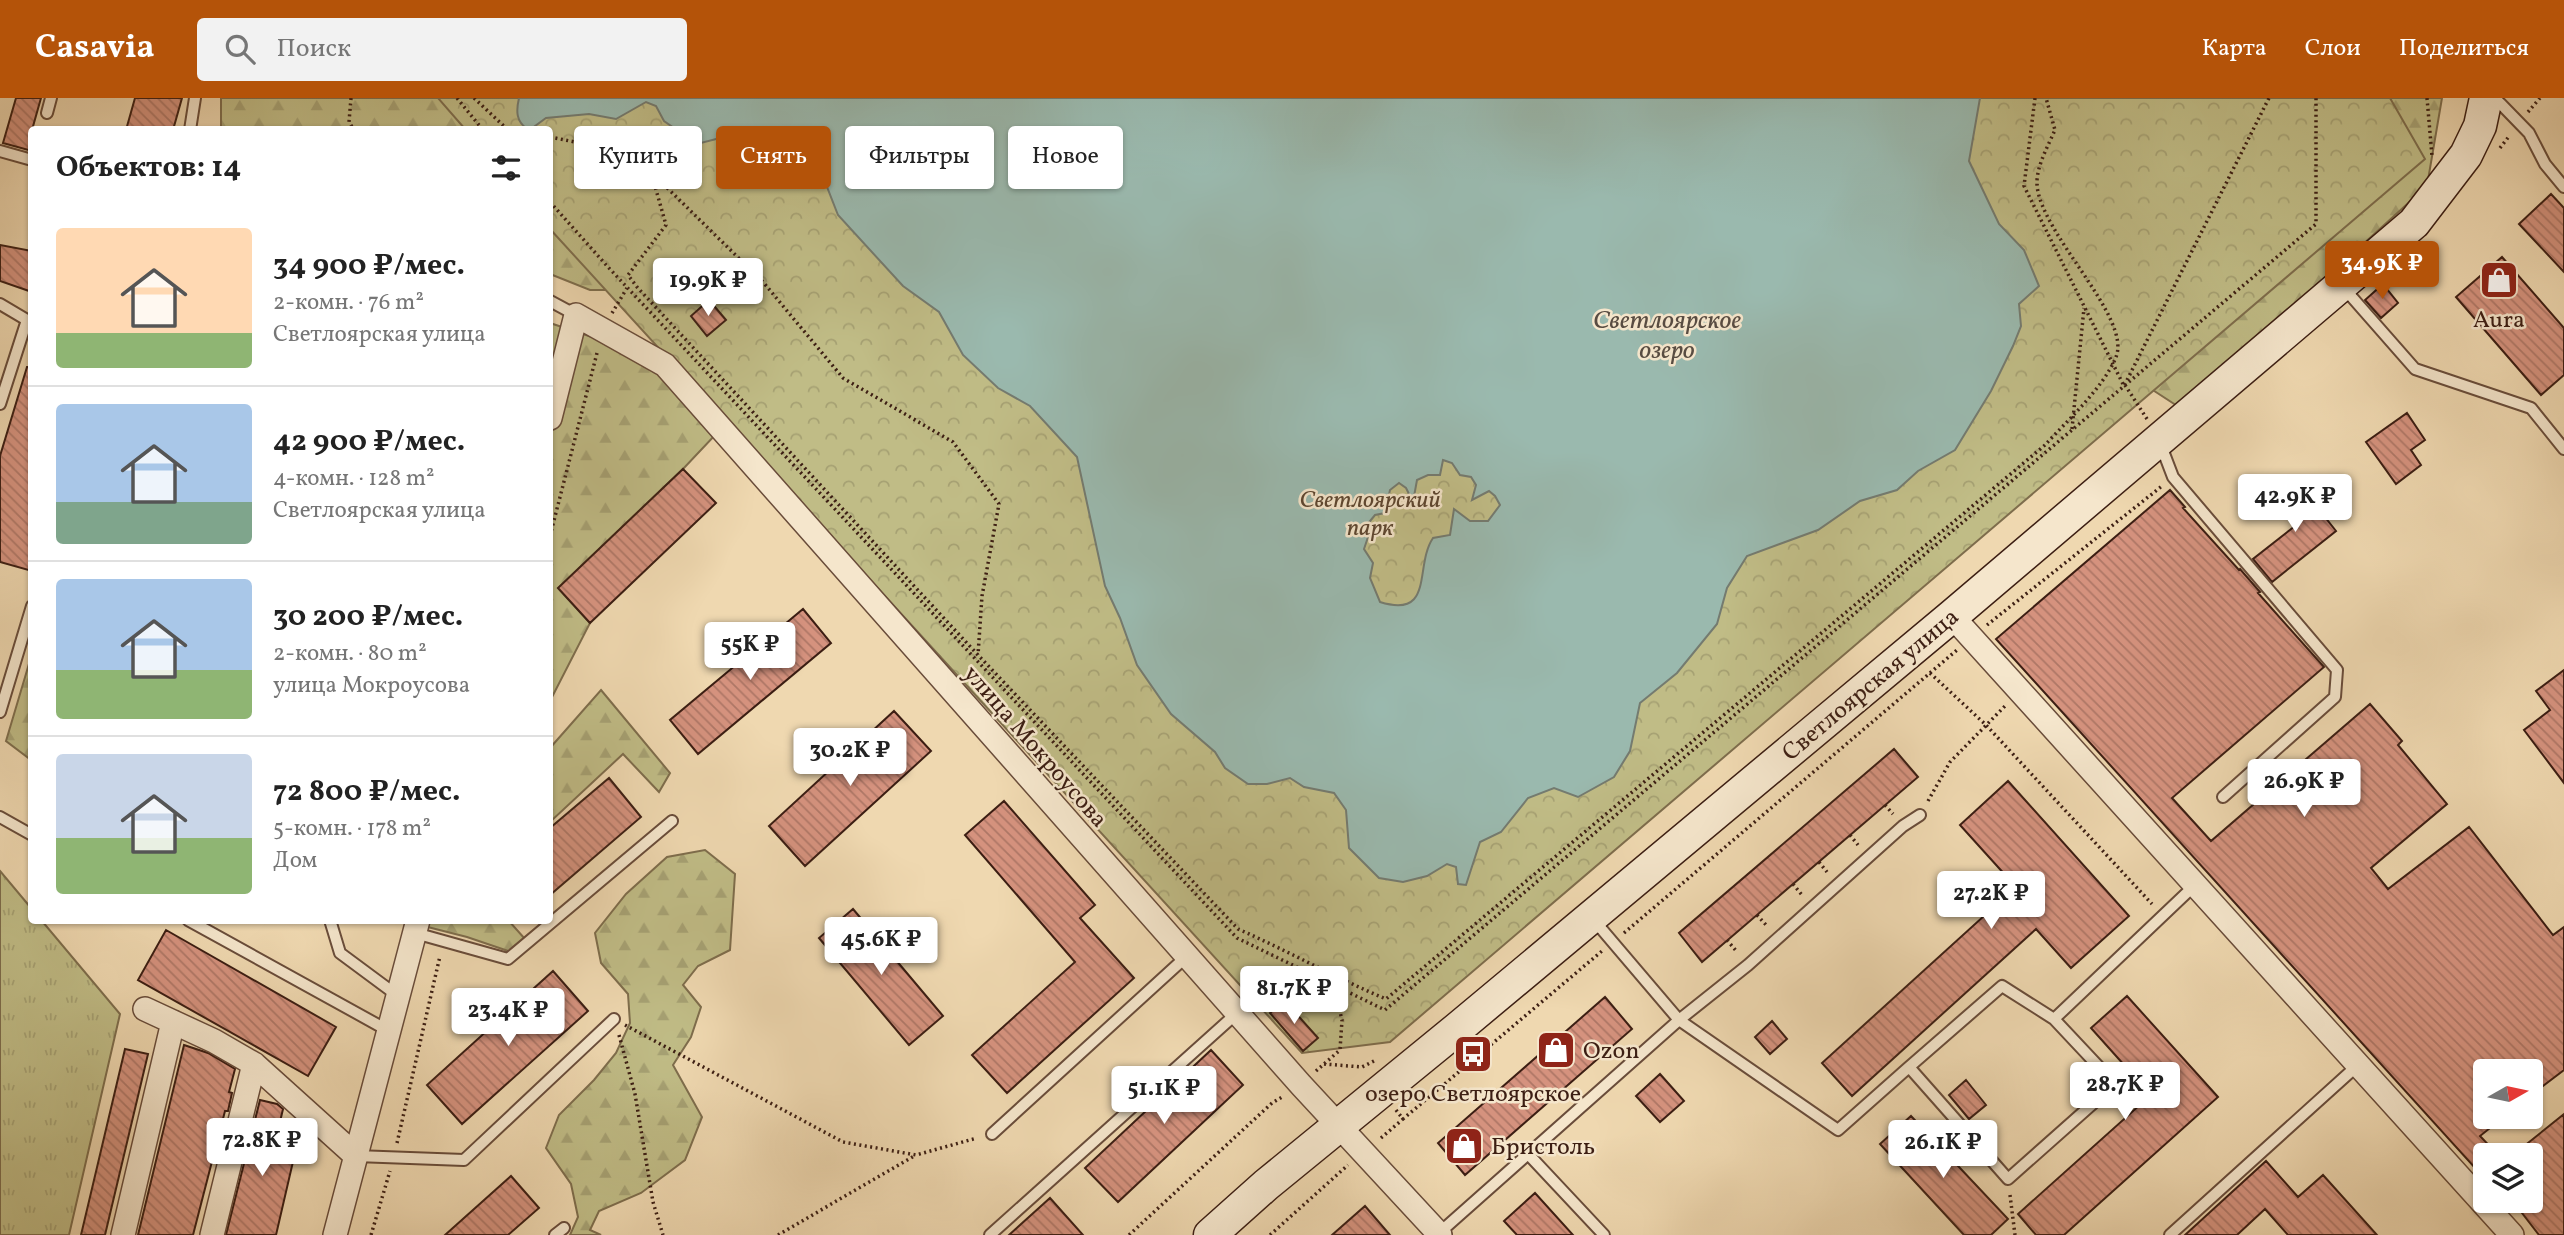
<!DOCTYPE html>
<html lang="ru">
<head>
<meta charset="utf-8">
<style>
  :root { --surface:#fff; --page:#f2f2f2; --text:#222; --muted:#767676; --line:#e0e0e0; --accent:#b45309 }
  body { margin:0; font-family:Vollkorn,serif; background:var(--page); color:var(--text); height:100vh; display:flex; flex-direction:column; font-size:26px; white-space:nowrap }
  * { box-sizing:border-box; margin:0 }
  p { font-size:23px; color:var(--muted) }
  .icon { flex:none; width:38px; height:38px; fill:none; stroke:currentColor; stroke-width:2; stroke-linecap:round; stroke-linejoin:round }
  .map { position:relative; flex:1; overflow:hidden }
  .details { position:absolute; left:28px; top:28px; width:525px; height:798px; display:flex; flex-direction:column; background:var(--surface); border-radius:7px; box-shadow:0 2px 5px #0004 }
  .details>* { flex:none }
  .guide { position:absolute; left:574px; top:28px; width:665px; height:63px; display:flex; gap:14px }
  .needle { width:46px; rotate:81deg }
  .controls { position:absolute; left:2473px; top:961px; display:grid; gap:14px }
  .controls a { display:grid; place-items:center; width:70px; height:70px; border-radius:7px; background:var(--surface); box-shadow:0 2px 5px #0004; font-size:35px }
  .price { position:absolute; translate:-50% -60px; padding:0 16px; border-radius:7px; background:#fff; color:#222; font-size:23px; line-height:46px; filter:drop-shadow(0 2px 4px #0008) }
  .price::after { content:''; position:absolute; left:50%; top:42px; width:21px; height:16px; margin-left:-10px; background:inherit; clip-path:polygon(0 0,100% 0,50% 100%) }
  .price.active { background:var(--accent); color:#fff }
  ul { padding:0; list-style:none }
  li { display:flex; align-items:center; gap:21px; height:175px; padding:0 28px }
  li+li { border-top:2px solid var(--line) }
  li span { display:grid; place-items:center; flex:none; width:196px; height:140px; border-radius:7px; color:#555 }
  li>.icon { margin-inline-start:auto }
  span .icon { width:84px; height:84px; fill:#fffc; stroke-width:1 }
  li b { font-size:30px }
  h2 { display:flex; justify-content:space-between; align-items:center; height:84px; padding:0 28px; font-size:30px }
  .chip { padding:0 24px; border-radius:7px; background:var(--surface); box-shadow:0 2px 5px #0004; font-size:24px; line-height:63px }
  .chip.active { background:var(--accent); color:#fff }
  header { display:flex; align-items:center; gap:42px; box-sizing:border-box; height:98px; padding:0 35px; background:var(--accent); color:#fff }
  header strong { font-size:33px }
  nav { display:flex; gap:38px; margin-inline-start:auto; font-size:24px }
  .search { width:490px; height:63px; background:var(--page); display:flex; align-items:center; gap:18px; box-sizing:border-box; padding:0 24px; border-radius:7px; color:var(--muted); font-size:26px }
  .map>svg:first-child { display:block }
  .grass { fill:url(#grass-tufts); stroke:#7e6d4c; stroke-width:2 }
  .forest { fill:url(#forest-firs); stroke:#7e6d4c; stroke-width:2 }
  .park { fill:url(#park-crowns); stroke:#7e6d4c; stroke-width:2 }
  .water { fill:#9ab9ae; stroke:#747b70; stroke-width:2; fill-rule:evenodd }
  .building { fill:url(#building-back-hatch); stroke:#3c1e13; stroke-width:2 }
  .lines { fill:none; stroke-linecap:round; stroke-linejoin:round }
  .lane-casing { stroke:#694c3a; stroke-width:14 }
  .street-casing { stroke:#694c3a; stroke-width:26 }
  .secondary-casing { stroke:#3c1e13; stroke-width:35 }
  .path { stroke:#3c1e13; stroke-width:3.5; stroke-dasharray:2 3.5; stroke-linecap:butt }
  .lane { stroke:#f5e6cc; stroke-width:10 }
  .street { stroke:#f5e6cc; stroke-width:23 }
  .secondary { stroke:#f5e6cc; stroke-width:32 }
  .labels { text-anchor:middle; stroke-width:5; stroke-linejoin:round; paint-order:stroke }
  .poi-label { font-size:24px; fill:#3c1e13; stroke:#f5e6cc }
  .park-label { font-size:24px; font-style:italic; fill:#5d4630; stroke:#f5e6cc }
  .street-label { font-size:24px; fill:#3c1e13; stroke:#f5e6cc }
  .water-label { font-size:26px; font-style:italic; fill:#584c42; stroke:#f5e6cc }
</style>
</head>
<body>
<header>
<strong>Casavia</strong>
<div class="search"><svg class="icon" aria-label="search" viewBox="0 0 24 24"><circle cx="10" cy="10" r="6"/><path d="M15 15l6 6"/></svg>Поиск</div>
<nav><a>Карта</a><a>Слои</a><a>Поделиться</a></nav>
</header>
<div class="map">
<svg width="2564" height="1137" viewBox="0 0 2564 1137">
  <defs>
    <pattern id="grass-tufts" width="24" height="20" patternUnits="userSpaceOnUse" patternTransform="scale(1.75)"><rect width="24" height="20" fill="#c0bc86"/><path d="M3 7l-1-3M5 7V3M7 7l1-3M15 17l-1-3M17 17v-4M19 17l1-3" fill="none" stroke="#a6a173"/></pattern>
    <pattern id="forest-firs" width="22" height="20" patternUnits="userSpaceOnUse" patternTransform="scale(1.75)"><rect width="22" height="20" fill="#c0bc86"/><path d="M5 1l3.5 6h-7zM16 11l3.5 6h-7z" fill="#a6a173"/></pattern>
    <pattern id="park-crowns" width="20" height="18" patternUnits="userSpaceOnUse" patternTransform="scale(1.75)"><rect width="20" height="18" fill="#c0bc86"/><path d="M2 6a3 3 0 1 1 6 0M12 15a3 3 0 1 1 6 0" fill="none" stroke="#a6a173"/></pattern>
    <pattern id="building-back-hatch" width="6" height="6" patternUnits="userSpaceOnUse" patternTransform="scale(1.75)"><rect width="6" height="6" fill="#d5927e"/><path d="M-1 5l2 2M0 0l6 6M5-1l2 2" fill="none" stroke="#ae7766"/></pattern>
  </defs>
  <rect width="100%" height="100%" fill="#efd8b0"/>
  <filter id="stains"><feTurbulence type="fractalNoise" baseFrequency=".00286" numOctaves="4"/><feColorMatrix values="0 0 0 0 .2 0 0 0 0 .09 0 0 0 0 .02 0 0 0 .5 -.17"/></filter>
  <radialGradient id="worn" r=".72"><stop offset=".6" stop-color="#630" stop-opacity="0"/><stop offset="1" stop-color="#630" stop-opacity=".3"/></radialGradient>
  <path class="grass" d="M0,773L31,810L32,822L42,823L120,916L69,1137H0Z"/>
  <path class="forest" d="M221,0H447L474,31H221Z
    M2328,0H2442L2427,88L2182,311L2142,285Z
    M550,115L619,192H590L550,176Z
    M550,225L595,240L660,273L717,335L683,371L558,490L590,525L550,603Z
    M31,559L32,662H31L6,643Z
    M601,592L670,675L659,694L623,656L550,724V650Z
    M705,752L735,776L730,852L698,868L683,887L701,909L691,939L673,967L702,1019L685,1062L641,1095L599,1113L590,1132L601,1137H570L578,1119L571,1086L546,1050L559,1017L594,982L616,955L630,925L628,896L601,865L595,835L626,796L667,759Z
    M404,823H509L525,841L511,854L467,839Z"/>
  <path class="park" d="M438,0H2390L2425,61L1390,944L1302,955L550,131V32L465,31Z"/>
  <path class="water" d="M519,0H1980L1969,63L1999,126L2024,152L2039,188L2019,206L2021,228L2013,248L1991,293L1955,352L1918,373L1897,392L1860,403L1818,432L1747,458L1727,490L1717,526L1677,575L1640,605L1630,653L1614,679L1578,699L1554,690L1528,700L1501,734L1480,744L1466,787L1458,786L1456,769L1447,766L1427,778L1403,784L1379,780L1349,750L1346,712L1334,695L1304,689L1290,680L1267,686H1248L1225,670L1215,654L1171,616L1137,567L1120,520L1105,488L1077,359L1030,308L998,290L963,257L939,214L903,188L838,117L827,89L808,56L780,38L720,40L697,46L664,23L656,8L646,4L616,21L589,16L546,20L531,31H527C516,23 516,13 519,0ZM1443,362L1452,365L1460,377L1471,379L1476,387L1472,402L1489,393L1495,398L1500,407L1488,423H1470L1454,411L1450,437L1433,440C1414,468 1435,521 1380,504L1370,480L1373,465L1364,451L1369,436L1366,428L1375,417L1385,415L1392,406L1388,401L1390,392L1399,385L1406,390L1413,404L1417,382L1428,377H1440Z"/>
  <path class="building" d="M16,0H41L32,32V53L3,45Z
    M135,0H182L173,32H126Z
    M2551,96L2564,110V174L2519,126Z
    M0,147L32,153V194L0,183Z
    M2502,159L2564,230V277L2541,297L2456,199Z
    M2383,186L2398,205L2381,220L2365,202Z
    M709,202L726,222L707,238L691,218Z
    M27,269H32V473L0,464V358Z
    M2407,315L2425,342L2411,352L2421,367L2396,386L2366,344Z
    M683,371L716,405L590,525L558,490Z
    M2298,385L2336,433L2272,484L2253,461L2295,428L2276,403Z
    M2170,392L2185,409L2183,410L2239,472L2240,471L2260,494L2258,495L2324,569L2172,700L2211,743L2370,606L2402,643L2398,647L2447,706L2371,770L2388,791L2469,729L2553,837L2564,829V972L2530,998V973H2485V1018H2505L2480,1038L2498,1057H2485V1081L1996,541Z
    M803,511L831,545L698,656L670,622Z
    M2564,572V685L2524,632L2550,612L2536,593Z
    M894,613L931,653L805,768L769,728Z
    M1894,651L1918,679L1702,864L1679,835Z
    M609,680L641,719L550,797V730Z
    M2008,683L2129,818L2071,870L2036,831L1852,998L1822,965L2006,798L1997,788L2007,779L1960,727Z
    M1004,703L1095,807L1080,820L1134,880L1007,995L972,957L1075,864L965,737Z
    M853,811L943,918L909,947L819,840Z
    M166,832L336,929L308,978L138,882Z
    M553,873L588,913L462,1026L427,987Z
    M2127,898L2218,999L2064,1137H2036L2018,1116L2151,997L2091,930Z
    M1605,899L1632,931L1465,1077L1438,1045Z
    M1284,902L1318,940L1303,953L1270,915Z
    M1772,923L1787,941L1770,956L1755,939Z
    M184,947L208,955L235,971L229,994L232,995L228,1013H225L193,1137H138Z
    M125,951L148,956L105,1137H81Z
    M1211,952L1243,987L1118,1104L1085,1070Z
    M1660,976L1684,1003L1660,1024L1636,998Z
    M1966,982L1986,1007L1969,1021L1949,997Z
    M260,1002L277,1006L283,1011L274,1049L295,1055L276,1137H226Z
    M2564,1016V1137H2539L2512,1102H2530V1057H2513Z
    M1911,1018L2008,1121L1991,1137H1964L1880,1046Z
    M2266,1063L2298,1099L2323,1077L2377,1137H2288L2265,1111L2237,1137H2185Z
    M511,1078L539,1110L508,1137H445Z
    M1535,1095L1573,1137H1517L1504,1123Z
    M1050,1100L1083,1137H1009Z
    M1365,1108L1390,1137H1332Z"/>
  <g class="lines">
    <defs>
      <path id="lane" d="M2495,0L2529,35L2545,66L2564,89
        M47,15L51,0
        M190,32L195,0
        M0,53L32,62
        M2343,189L2415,271L2531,310L2564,351
        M550,203L576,217
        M0,206L27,222
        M0,306L27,222L32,224
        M2160,345L2173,379L2337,572L2335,599L2223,699
        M0,614L32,508
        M0,719L32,737
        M1593,821L1679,922L1838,1032L1909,969
        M188,822L389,933
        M330,822L340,855L398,898
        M415,835L508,861L672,723
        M2054,921L2002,888L1909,969L2008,1081L2115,986L2054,921L2195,787
        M992,1036L1187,858
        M1529,1057L1604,1137
        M356,1058L464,1062L614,921
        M1438,1136L1679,922L1748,867L1903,728L1920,717
        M555,1137L564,1130
        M990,1137L1237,915
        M2170,1137L2358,967"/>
      <path id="street" d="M550,320L576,217L665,267L1301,987L1440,1137
        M1952,518L2512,1137
        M145,911L214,943L254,966L356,1058
        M123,1137L173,924
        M212,1137L254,966
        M335,1137L418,822"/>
      <path id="secondary" d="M1210,1137L1266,1087L1457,931L1952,518L2414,125L2466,57L2480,28L2486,0"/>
    </defs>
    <use href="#lane" class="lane-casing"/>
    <use href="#street" class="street-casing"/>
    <use href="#secondary" class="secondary-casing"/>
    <path class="path" d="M351,0L349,24L354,32
      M457,0L483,32
      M474,0L508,32
      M2035,0L2024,88L2124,288L2269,0
      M2427,0L2432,58
      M2528,14L2540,0
      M550,39L625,54L651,74L763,184L843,280L953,344L999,406L982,498L978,557
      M2500,50L2510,37
      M651,74L666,127L628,177L637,189L978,557L1238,831C1288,853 1336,880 1386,901L2045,347C2067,323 2104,289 2116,259C2132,219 2041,137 2037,87C2036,69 2048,48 2055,32L2046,0
      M550,104L608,169L1237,840L1385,912L2316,126V0
      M612,215L627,190
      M2125,287L2147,321
      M2072,331L2084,210
      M550,438L597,255
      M1987,527L2162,388
      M1930,575L1986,627L2152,806
      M1928,703L1950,664L2006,607
      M1885,707L1893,716
      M1850,737L1858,747
      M1819,764L1827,774
      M1793,786L1802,797
      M1757,817L1767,828
      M1624,835L1957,552
      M1727,842L1737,854
      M625,927L843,1044L916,1057L977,1040
      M619,937L635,996L653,1104L663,1137
      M1324,966L1362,969L1376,962
      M1316,973L1340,952L1342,922L1333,885
      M1396,1012L1403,1021L1602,853
      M1381,1040L1403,1021
      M397,1045L440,858
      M2010,1097L2015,1137
      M371,1137L390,1073
      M778,1137L914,1058
      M1129,1137L1272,1005L1282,999
      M1270,1137L1348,1067"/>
    <use href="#lane" class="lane"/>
    <use href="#street" class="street"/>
    <use href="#secondary" class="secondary"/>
  </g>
  <defs>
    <symbol id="shop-square" viewBox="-11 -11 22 22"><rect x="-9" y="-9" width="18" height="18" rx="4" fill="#8f2418" stroke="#f5e6cc"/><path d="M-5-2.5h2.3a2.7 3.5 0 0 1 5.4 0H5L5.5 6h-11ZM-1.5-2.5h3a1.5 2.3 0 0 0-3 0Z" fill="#fff"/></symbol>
    <symbol id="bus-square" viewBox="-11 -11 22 22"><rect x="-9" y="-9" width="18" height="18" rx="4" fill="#8f2418" stroke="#f5e6cc"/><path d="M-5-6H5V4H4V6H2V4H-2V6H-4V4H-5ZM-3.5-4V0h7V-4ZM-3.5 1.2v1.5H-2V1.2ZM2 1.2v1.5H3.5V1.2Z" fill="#fff"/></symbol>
  </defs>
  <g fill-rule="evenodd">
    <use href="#shop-square" x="2477" y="160" width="44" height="44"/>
    <use href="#shop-square" x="1534" y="930" width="44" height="44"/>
    <use href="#bus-square" x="1451" y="934" width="44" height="44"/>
    <use href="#shop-square" x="1442" y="1026" width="44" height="44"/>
  </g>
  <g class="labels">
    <g class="poi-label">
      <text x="2499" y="229">Aura</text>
      <text x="1583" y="960" text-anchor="start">Ozon</text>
      <text x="1473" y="1003">озеро Светлоярское</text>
      <text x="1491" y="1056" text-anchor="start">Бристоль</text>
    </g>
    <g class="park-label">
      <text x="1370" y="409">Светлоярский<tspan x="1370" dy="28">парк</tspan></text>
    </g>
    <g class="street-label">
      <text transform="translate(1870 586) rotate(-40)" y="8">Светлоярская улица</text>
      <text transform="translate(1036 648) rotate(49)" y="8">улица Мокроусова</text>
    </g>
    <g class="water-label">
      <text x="1667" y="230">Светлоярское<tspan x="1667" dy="30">озеро</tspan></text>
    </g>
  </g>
  <rect width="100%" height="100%" filter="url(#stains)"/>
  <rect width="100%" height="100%" fill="url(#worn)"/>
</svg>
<div class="controls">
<a><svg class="needle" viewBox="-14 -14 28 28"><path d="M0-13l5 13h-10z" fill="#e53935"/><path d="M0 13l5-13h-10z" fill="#767676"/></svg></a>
<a><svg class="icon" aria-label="layers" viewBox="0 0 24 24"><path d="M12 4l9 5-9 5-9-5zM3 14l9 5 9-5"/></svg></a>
</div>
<b class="price active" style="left:2382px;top:203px">34.9K ₽</b>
<b class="price" style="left:708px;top:220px">19.9K ₽</b>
<b class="price" style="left:2295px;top:436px">42.9K ₽</b>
<b class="price" style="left:750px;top:584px">55K ₽</b>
<b class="price" style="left:850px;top:690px">30.2K ₽</b>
<b class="price" style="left:2304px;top:721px">26.9K ₽</b>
<b class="price" style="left:1991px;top:833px">27.2K ₽</b>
<b class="price" style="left:881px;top:879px">45.6K ₽</b>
<b class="price" style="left:1294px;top:928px">81.7K ₽</b>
<b class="price" style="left:508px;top:950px">23.4K ₽</b>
<b class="price" style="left:2125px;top:1024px">28.7K ₽</b>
<b class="price" style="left:1164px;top:1028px">51.1K ₽</b>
<b class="price" style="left:262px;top:1080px">72.8K ₽</b>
<b class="price" style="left:1943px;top:1082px">26.1K ₽</b>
<div class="guide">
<a class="chip">Купить</a>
<a class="chip active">Снять</a>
<a class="chip">Фильтры</a>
<a class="chip">Новое</a>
</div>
<section class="details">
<h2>Объектов: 14<svg class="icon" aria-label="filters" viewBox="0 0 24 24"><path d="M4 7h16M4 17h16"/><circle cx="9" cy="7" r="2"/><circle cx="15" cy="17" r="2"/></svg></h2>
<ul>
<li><span style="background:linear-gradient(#ffd9b3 75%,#8fb573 0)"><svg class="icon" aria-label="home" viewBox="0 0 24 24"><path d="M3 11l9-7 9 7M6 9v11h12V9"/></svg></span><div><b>34 900 ₽/мес.</b><p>2-комн. · 76 m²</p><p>Светлоярская улица</p></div></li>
<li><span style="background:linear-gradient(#a9c7e8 70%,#7fa58c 0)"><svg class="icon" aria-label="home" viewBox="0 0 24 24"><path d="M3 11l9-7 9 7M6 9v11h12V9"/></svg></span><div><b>42 900 ₽/мес.</b><p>4-комн. · 128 m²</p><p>Светлоярская улица</p></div></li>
<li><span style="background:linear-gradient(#a9c7e8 65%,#8fb573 0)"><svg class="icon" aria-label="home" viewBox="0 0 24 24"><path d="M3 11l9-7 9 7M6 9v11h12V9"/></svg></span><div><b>30 200 ₽/мес.</b><p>2-комн. · 80 m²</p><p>улица Мокроусова</p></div></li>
<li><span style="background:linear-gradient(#c9d6e8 60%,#8fb573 0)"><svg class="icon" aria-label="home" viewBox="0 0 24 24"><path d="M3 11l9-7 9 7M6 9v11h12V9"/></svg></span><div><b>72 800 ₽/мес.</b><p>5-комн. · 178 m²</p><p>Дом</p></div></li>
</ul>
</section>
</div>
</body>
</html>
